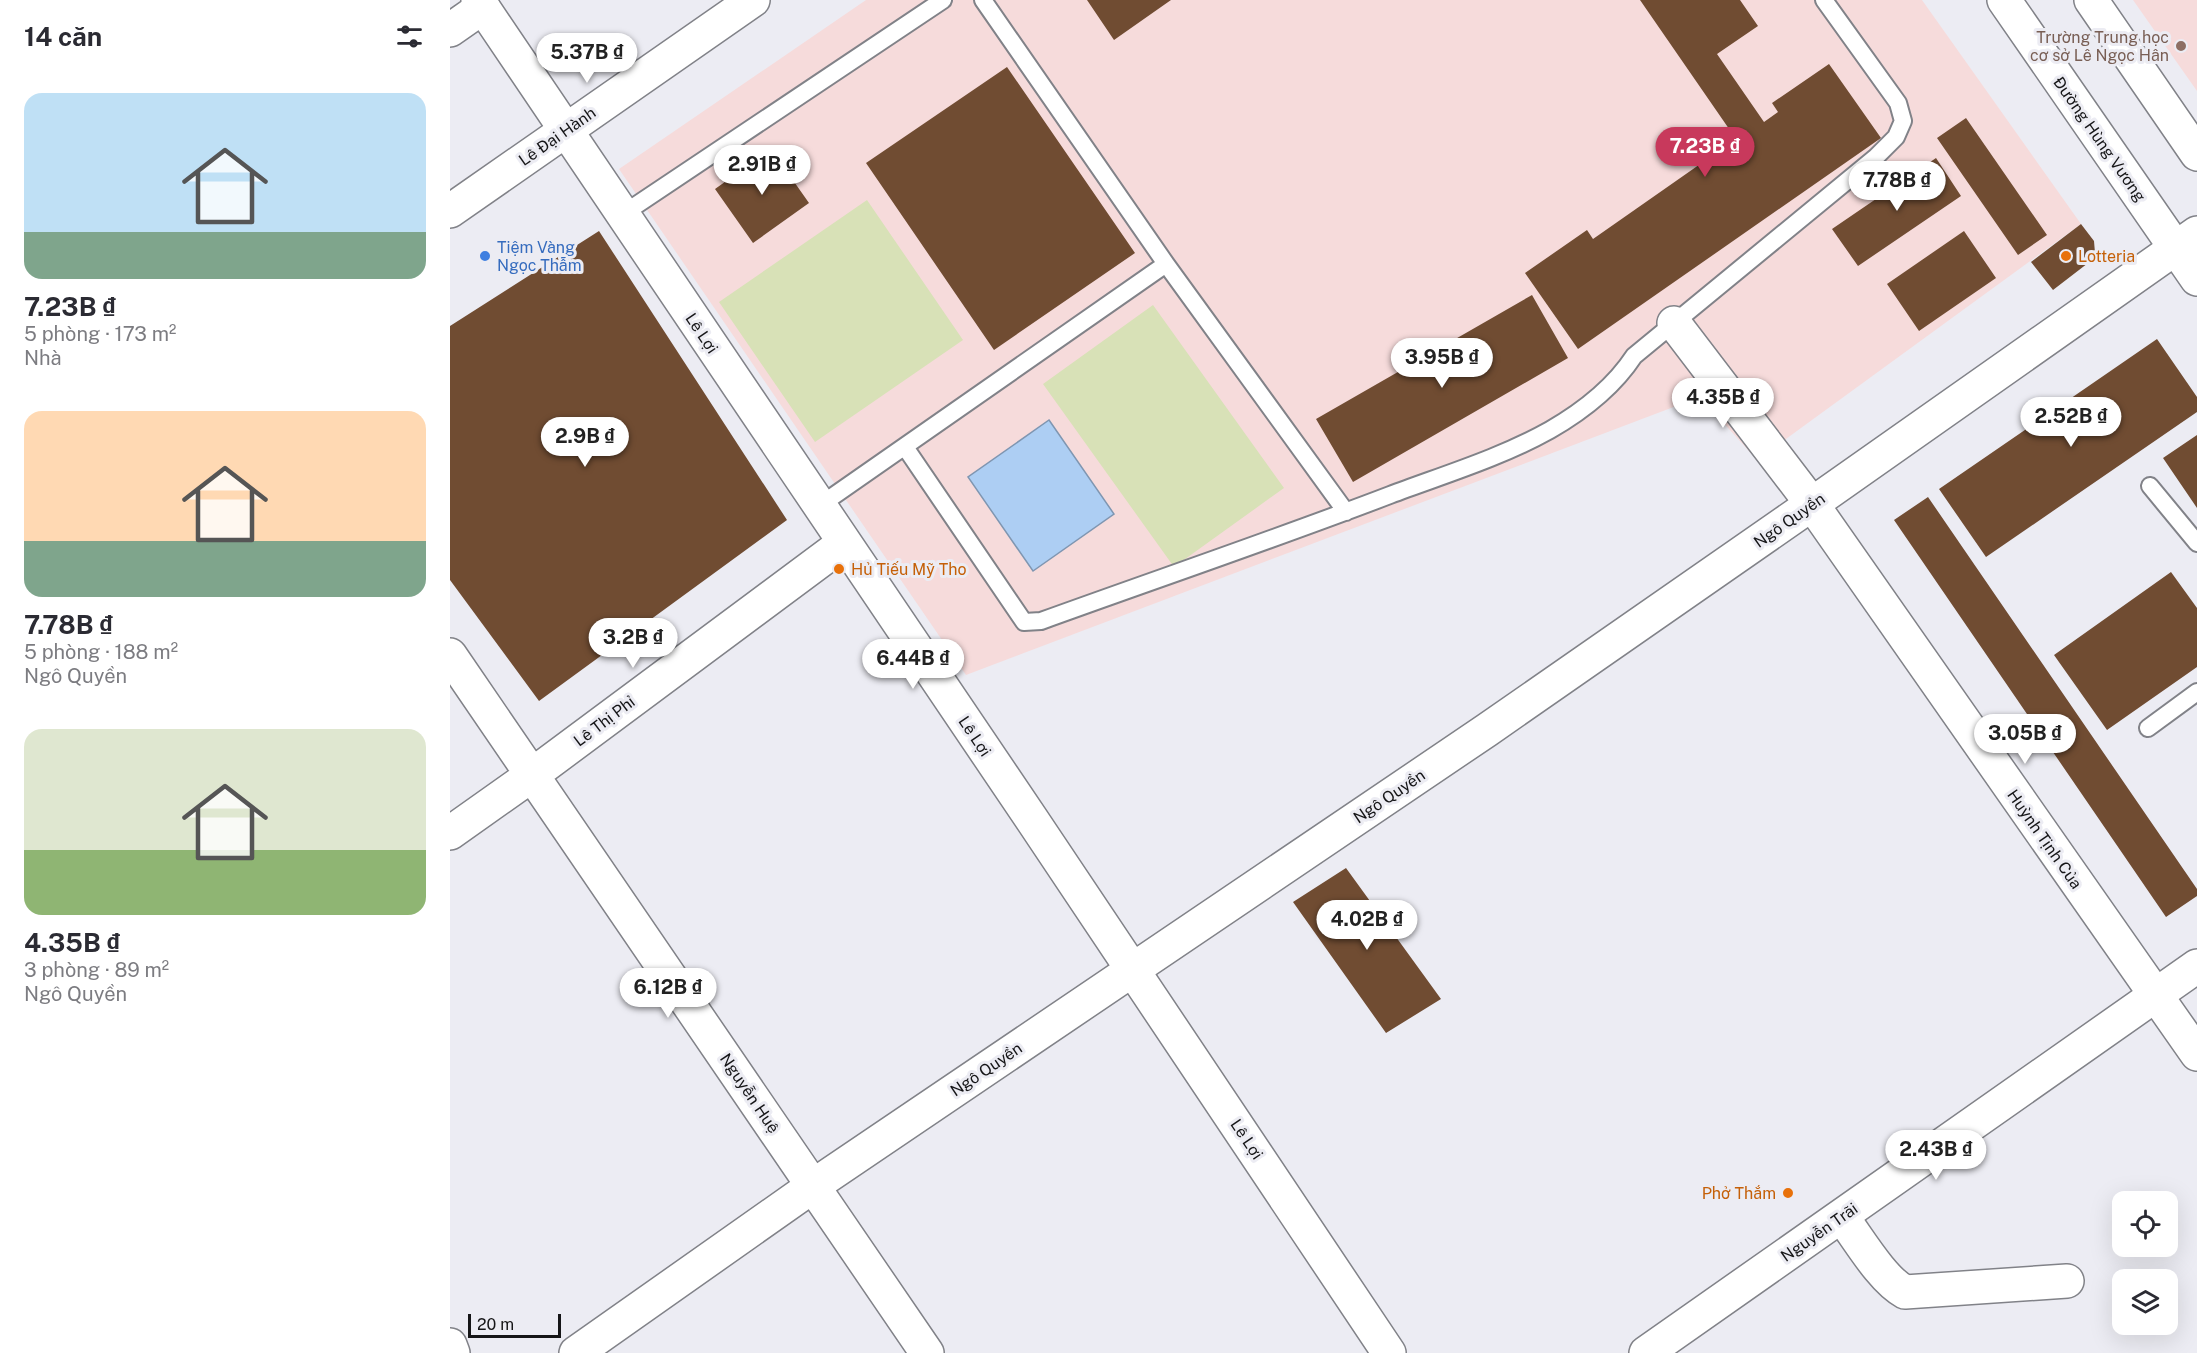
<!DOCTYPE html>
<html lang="vi">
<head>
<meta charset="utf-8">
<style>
  :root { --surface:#fff; --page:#f7f7f7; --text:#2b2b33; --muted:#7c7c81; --accent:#c8395c }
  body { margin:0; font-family:"Public Sans",sans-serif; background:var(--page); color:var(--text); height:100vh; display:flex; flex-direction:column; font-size:22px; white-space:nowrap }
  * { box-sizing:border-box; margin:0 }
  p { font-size:20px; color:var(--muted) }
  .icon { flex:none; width:33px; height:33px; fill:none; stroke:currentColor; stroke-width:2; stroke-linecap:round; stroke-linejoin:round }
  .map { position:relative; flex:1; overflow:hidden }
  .details { display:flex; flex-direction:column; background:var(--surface); width:450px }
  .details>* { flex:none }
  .controls { position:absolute; left:1662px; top:1191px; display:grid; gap:12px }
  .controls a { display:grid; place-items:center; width:66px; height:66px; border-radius:12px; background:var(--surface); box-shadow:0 6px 24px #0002; font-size:30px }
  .scale { position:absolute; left:18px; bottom:15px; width:93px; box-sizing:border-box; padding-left:6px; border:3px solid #151517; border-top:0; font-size:16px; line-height:21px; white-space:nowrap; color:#151517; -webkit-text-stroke:4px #ececf3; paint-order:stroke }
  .price { position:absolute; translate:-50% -51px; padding:0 14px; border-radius:21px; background:#fff; color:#222; font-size:20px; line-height:39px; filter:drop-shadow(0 2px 3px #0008) }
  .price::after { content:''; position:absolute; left:50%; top:36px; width:18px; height:14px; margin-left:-9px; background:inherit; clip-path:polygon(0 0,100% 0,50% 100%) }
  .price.active { background:var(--accent); color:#fff }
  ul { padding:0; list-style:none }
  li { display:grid; align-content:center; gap:12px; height:318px; padding:0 24px }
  li span { display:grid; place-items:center; height:186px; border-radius:18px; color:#555 }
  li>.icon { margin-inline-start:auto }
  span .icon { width:108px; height:108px; fill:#fffc; stroke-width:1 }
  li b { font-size:26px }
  h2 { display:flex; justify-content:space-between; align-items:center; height:72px; padding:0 24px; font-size:26px }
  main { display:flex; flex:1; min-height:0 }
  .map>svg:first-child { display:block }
  .education { fill:#f6dbdb }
  .green { fill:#d8e1b7 }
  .water { fill:#adcef3; stroke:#7f96b1; stroke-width:1.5 }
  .building { fill:#704c32 }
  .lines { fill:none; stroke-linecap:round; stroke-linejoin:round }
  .service-casing { stroke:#818288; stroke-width:20 }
  .minor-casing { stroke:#818288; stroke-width:36 }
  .tertiary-casing { stroke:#818288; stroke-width:36 }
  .secondary-casing { stroke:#818288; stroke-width:36 }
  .service { stroke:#fff; stroke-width:16 }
  .minor { stroke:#fff; stroke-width:33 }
  .tertiary { stroke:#fff; stroke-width:33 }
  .secondary { stroke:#fff; stroke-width:33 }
  .education-dot { fill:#8d6e63; stroke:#ececf3; stroke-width:2 }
  .shop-dot { fill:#3f7fe0; stroke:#ececf3; stroke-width:2 }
  .food-dot { fill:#e8710a; stroke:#ececf3; stroke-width:2 }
  .labels { text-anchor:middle; stroke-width:6; stroke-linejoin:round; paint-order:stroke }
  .education-label { font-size:16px; fill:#785e54; stroke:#ececf3; text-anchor:end }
  .street-label { font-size:16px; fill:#151517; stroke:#ececf3 }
  .shop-label { font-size:16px; fill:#366cbe; stroke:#ececf3; text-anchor:start }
  .food-label { font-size:16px; fill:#c56008; stroke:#ececf3; text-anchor:start }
</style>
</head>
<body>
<main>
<section class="details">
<h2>14 căn<svg class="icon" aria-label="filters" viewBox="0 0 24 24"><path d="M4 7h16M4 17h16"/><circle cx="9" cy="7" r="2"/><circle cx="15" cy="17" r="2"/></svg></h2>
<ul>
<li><span style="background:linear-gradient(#bfe0f5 75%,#7fa58c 0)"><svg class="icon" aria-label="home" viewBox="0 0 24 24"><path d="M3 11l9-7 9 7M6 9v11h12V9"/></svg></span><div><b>7.23B ₫</b><p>5 phòng · 173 m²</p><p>Nhà</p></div></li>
<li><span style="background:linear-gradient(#ffd9b3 70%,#7fa58c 0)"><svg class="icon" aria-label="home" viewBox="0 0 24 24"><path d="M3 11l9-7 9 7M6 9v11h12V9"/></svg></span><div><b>7.78B ₫</b><p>5 phòng · 188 m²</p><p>Ngô Quyền</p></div></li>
<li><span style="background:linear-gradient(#dfe7d0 65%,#8fb573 0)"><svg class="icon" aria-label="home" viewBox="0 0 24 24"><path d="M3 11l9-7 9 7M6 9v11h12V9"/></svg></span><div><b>4.35B ₫</b><p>3 phòng · 89 m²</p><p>Ngô Quyền</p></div></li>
</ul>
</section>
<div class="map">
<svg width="1747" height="1353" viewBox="0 0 1747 1353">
  <rect width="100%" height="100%" fill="#ececf3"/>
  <path class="education" d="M416,0H1472L1631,224L1307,460L1250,397L516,675L169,169Z
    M1683,0H1747V91Z"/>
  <path class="green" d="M417,200L513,340L365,442L269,302Z
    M703,305L834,488L724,567L593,384Z"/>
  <path class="water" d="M599,420L664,514L583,571L518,477Z"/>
  <path class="building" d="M637,0H721L664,40Z
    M1190,0H1290L1308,26L1267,54L1314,122L1328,112L1322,103L1379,64L1431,138L1128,349L1075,273L1137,230L1143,239L1286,139Z
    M557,67L685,253L544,350L416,163Z
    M1516,118L1597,235L1568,255L1487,138Z
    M321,149L359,203L303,243L265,189Z
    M1486,158L1511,196L1408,266L1382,229Z
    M1631,224L1644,241L1645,253L1642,260L1603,290L1581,262Z
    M149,231L337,520L89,701L0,580V326Z
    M1514,231L1546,278L1469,331L1437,284Z
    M1082,295L1118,358L903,482L866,419Z
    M1707,339L1747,397V412L1536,557L1489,489Z
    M1747,435V508L1713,458Z
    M1478,497L1747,889V896L1716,917L1444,520Z
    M1721,572L1747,608V667L1657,730L1604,655Z
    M896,868L991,999L936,1033L843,902Z"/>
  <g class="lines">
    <defs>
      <path id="service" d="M533,0L716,264L896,512
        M173,214L493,0
        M455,447L574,622L591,621C707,579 825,539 940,495C993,475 1050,458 1100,430C1133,411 1163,388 1184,356L1426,157L1446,137L1453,121L1448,103L1374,0
        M1700,486L1747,543
        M369,506L716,264
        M1698,728L1747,692"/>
      <path id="minor" d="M0,30L33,7
        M1224,323L1362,504L1747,1054
        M0,655L477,1353
        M0,833L82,775L394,543
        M1392,1217C1408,1238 1432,1280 1455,1292L1617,1281"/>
      <path id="tertiary" d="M0,211L303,0
        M0,1345L3,1353
        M126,1353L363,1186L1037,730L1362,504L1747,233"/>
      <path id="secondary" d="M28,0C333,451 638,900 939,1353
        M1554,0L1747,279
        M1641,0L1747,154
        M1196,1353L1747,966"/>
    </defs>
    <use href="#service" class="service-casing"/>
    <use href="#minor" class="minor-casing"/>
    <use href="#tertiary" class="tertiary-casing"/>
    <use href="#secondary" class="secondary-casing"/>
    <use href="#service" class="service"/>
    <use href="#minor" class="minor"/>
    <use href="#tertiary" class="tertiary"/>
    <use href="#secondary" class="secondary"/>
  </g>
  <circle class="education-dot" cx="1731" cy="46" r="6"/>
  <circle class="shop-dot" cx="35" cy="256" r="6"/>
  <g class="food-dot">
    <circle cx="1616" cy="256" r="6"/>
    <circle cx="389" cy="569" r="6"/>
    <circle cx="1338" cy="1193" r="6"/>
  </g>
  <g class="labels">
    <g class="education-label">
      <text x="1719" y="43">Trường Trung học<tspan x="1719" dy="18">cơ sở Lê Ngọc Hân</tspan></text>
    </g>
    <g class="street-label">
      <text transform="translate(107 136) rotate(-35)" y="6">Lê Đại Hành</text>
      <text transform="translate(1650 139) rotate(55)" y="6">Đường Hùng Vương</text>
      <text transform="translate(252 333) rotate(56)" y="6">Lê Lợi</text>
      <text transform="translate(1339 520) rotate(-35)" y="6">Ngô Quyền</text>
      <text transform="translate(154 721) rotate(-37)" y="6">Lê Thị Phỉ</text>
      <text transform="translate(525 736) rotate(56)" y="6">Lê Lợi</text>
      <text transform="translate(939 796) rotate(-34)" y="6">Ngô Quyền</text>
      <text transform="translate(1595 839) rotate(55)" y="6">Huỳnh Tịnh Của</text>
      <text transform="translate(536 1069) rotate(-34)" y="6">Ngô Quyền</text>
      <text transform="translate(300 1093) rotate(56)" y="6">Nguyễn Huệ</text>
      <text transform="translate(797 1139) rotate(56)" y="6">Lê Lợi</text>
      <text transform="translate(1369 1232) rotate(-35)" y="6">Nguyễn Trãi</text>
    </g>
    <g class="shop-label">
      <text x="47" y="253">Tiệm Vàng<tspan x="47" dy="18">Ngọc Thẫm</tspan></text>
    </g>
    <g class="food-label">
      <text x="1628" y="262">Lotteria</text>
      <text x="401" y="575">Hủ Tiếu Mỹ Tho</text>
      <text x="1326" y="1199" text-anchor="end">Phở Thắm</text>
    </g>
  </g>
</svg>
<div class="controls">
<a><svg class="icon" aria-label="locate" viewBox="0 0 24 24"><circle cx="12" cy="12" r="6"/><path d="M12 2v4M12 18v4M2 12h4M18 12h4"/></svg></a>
<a><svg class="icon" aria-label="layers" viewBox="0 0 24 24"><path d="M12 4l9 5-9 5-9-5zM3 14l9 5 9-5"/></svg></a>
</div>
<div class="scale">20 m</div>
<b class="price" style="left:137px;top:84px">5.37B ₫</b>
<b class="price active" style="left:1255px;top:178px">7.23B ₫</b>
<b class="price" style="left:312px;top:196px">2.91B ₫</b>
<b class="price" style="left:1447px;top:212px">7.78B ₫</b>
<b class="price" style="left:992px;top:389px">3.95B ₫</b>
<b class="price" style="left:1273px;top:429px">4.35B ₫</b>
<b class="price" style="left:1621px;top:448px">2.52B ₫</b>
<b class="price" style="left:135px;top:468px">2.9B ₫</b>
<b class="price" style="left:183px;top:669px">3.2B ₫</b>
<b class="price" style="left:463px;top:690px">6.44B ₫</b>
<b class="price" style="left:1575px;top:765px">3.05B ₫</b>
<b class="price" style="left:917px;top:951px">4.02B ₫</b>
<b class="price" style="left:218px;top:1019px">6.12B ₫</b>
<b class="price" style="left:1486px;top:1181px">2.43B ₫</b>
</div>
</main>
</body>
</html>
